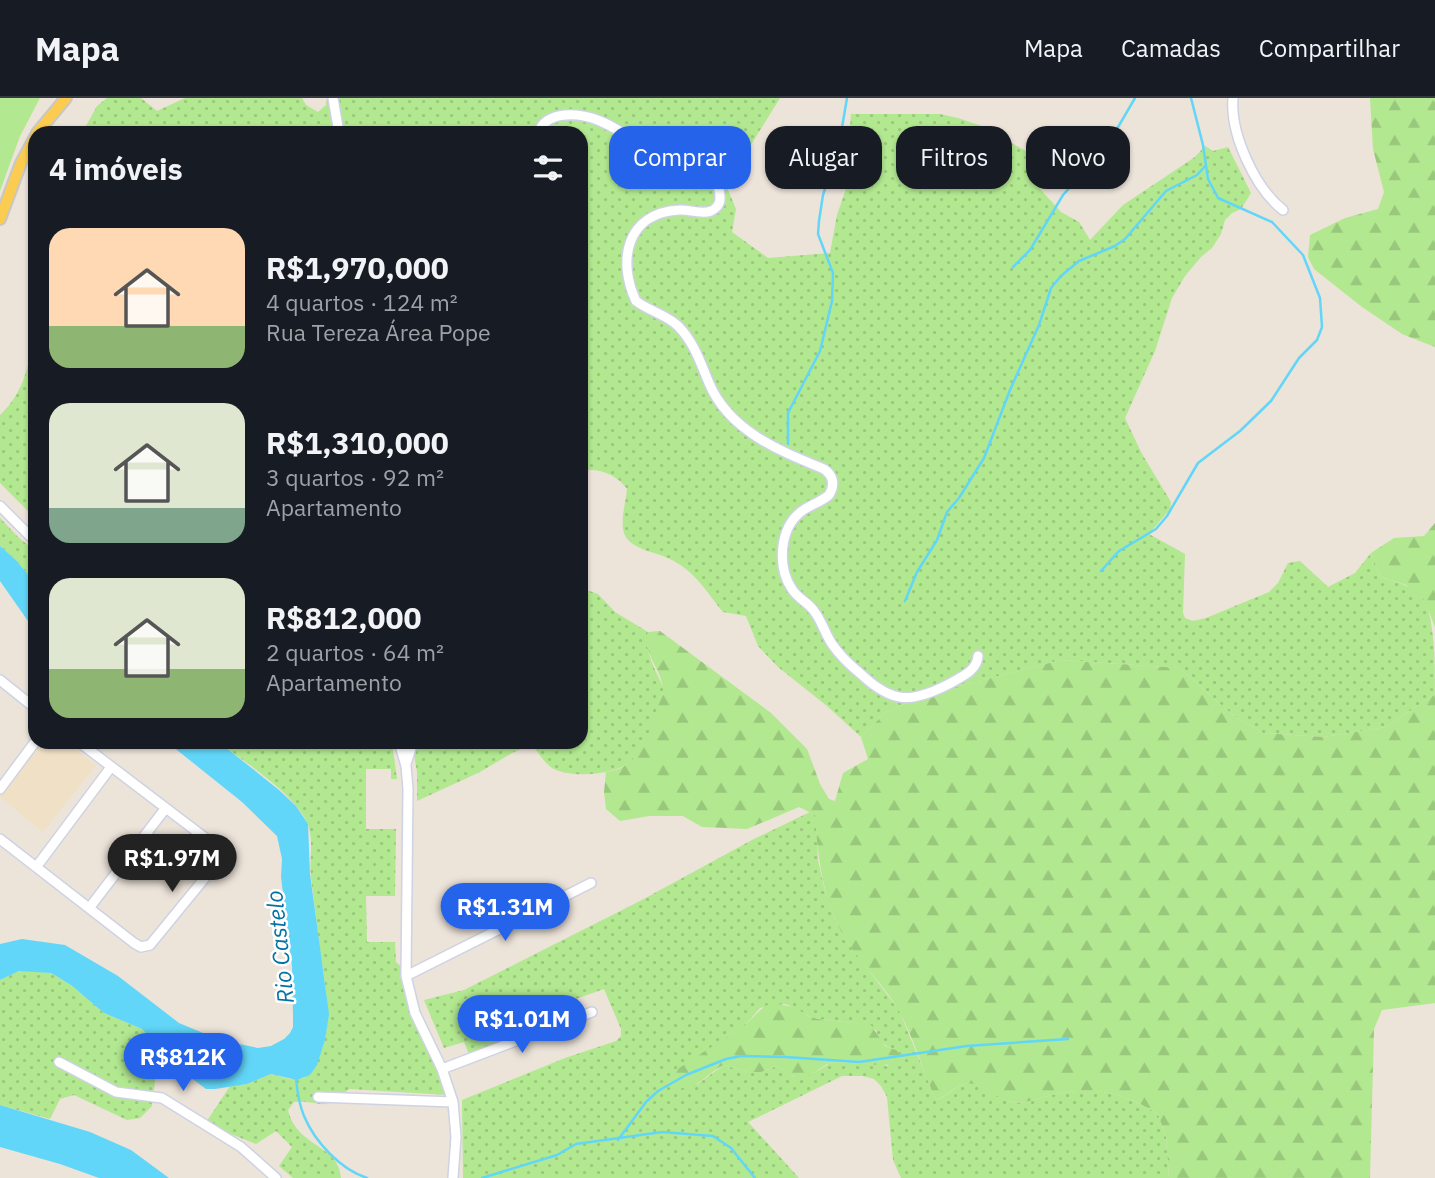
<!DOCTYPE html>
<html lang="pt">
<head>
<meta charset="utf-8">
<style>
  :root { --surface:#171b24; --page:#242831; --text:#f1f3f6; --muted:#9ea1a6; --line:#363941; --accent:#2563eb }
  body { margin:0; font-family:"IBM Plex Sans",sans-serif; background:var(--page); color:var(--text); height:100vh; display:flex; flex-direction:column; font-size:26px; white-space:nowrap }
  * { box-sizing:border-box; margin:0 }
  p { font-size:23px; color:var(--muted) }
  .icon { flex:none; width:38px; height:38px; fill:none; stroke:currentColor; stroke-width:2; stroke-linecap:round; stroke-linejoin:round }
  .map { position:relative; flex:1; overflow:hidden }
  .panel { position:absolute; left:28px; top:28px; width:560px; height:623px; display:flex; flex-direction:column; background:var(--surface); border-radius:21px; box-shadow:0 2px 5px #0004 }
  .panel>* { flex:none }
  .hud { position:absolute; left:609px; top:28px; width:665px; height:63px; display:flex; gap:14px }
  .price { position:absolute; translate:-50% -60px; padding:0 16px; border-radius:24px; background:var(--accent); color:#fff; font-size:23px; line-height:46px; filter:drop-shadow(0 2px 4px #0008) }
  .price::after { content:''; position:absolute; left:50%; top:42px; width:21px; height:16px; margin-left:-10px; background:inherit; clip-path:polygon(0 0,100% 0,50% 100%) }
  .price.selected { background:#222; color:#fff }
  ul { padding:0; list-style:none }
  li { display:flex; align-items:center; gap:21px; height:175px; padding:0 21px }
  li span { display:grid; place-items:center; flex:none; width:196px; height:140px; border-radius:21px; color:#555 }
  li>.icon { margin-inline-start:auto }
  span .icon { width:84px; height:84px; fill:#fffc; stroke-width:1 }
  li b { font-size:30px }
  h2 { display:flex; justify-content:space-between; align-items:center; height:84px; padding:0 21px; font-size:30px }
  .tag { padding:0 24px; border-radius:21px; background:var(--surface); box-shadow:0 2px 5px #0004; font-size:24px; line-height:63px }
  .tag.selected { background:var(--accent); color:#fff }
  header { display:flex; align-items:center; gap:42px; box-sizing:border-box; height:98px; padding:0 35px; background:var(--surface); border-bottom:2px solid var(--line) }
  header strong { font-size:33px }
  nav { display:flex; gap:38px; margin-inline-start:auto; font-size:24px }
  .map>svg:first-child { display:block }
  .education { fill:#f0e1c6 }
  .grass { fill:url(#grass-dots); fill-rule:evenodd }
  .forest { fill:url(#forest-firs) }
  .park { fill:#b2e890 }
  .water { fill:#62d6f8 }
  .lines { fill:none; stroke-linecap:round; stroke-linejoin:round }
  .stream { stroke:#62d6f8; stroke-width:2.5 }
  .minor-casing { stroke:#ced3e3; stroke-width:12 }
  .major-casing { stroke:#c7c7c7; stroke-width:14 }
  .minor { stroke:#fff; stroke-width:9 }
  .major { stroke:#fbcc4f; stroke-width:10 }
  .labels { text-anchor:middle; stroke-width:5; stroke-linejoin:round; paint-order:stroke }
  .water-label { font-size:23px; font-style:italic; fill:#0372a2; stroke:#fff }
</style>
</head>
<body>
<header>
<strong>Mapa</strong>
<nav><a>Mapa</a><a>Camadas</a><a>Compartilhar</a></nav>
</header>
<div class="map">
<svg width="1435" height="1080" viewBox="0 0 1435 1080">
  <defs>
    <pattern id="grass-dots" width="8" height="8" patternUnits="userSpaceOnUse" patternTransform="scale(1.75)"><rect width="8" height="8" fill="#b2e890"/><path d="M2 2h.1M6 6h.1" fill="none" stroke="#99c77c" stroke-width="1.8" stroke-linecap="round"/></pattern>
    <pattern id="forest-firs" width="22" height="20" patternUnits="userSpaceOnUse" patternTransform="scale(1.75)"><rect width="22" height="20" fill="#b2e890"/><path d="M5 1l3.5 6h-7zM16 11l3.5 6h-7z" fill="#99c77c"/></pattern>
  </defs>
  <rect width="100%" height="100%" fill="#ece3d9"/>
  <path class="education" d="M40,644H65L96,667L43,734L0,699V695Z"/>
  <path class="grass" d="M107,0H141L157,13L185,0H302L306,7L318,14L326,7L327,0H780L726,87L736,111L732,134L768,160L830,155L837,117L851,76L848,52L851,16H940L958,20L979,27L1042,62L1036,71L1041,92L1061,114L1079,124L1090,142L1123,107L1195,59L1205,48L1213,53L1228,49L1251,95L1241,111L1232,115L1225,122L1221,136L1212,150L1201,159L1185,178L1172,200L1155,253L1125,320L1142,356L1171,404L1170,411L1149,436L1185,456L1183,515L1185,520L1193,523L1206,520L1269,494L1278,485L1288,465L1300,463L1328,489L1355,475L1371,455L1381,479C1396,484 1416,489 1425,502C1435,528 1435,567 1435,596L1386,629L1324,639L1263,635L1233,617L1179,570L1061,562L959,588L912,603L886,614L861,639L827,608L778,569L758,548L746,518L723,514C705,492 696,474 670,461C656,454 629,451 624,435C620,422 626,404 627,391C618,377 598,369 581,373V35H82L97,8Z
    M35,213V420L0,385V317C29,291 33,249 35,213Z
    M0,420L18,439L35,453V485L16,462L0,448Z
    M581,490L598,496L615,514L648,534C643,553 657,574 664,591C657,612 651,640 637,658C622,677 575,681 554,671C546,667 540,657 535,651L523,650L512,655L480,674L417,703V674L412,644H581Z
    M219,644H389L393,652L397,681H391V671H366V731H396L395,798H366L367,844H395L396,864L405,872L409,893L448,997L349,991C322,1016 323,1002 294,1004L288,1012C297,1050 339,1046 341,1080H293L279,1068L292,1049L276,1033L256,1046L221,1032L207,1023L230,988L247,986L271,976L290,981L304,980C338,943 327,899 320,854C317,829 314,804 311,780C309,764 314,742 308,727C296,696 245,665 219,644Z
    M810,714L816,717L818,762L824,789L836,824L848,845L899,912L936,1002C946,1000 953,989 964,986C982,982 993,998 1008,1003C1023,1008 1041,999 1056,996C1096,988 1124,995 1158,1016L1166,1039L1169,1080H901L893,1062L887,999L881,988L874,981L863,978H842L748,1024L799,1080H463L462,1002L565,960L616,943L621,938V931L604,891L497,929L500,950L471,961L464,944L444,950L424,902L464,892L640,803L752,742ZM785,906C796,909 805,918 815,920C838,925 854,922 876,932C879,944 884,948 896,952L888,968L874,965L832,964L812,976L794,979L777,968L761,974H747L724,967L696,987L730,937L740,933L760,910Z
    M32,872L51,875L71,887L104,915L142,931L163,953L156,975L152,1008L140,1020L127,1022L74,997L60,1001L50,1021L0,1007V882L19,873Z"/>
  <path class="forest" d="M1370,0H1435V249L1402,236L1362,209L1314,171L1308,159L1310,137L1345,120L1378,111L1384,94L1373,51Z
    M1435,425V529L1424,501L1406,487L1381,479L1371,455L1394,440L1424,438Z
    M660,533L771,615L807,651L820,686L829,701L835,703L843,675L868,661L861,639L886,614L912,603L959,588L1061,562L1179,570L1233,617L1263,635L1324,639L1386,629L1435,596V905L1382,912L1374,931L1370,1080H1169L1166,1039L1158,1016C1124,995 1096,988 1056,996C1041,999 1023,1008 1008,1003C993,999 982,982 964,986C953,989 946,999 936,1002C923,973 914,941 899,913C885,888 863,868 848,845C823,806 818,762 815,717L799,709L747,731L702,729L683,718H649L620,723L606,711L604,694L606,674C639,671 648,637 657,611C659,605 664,596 663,590C661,570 642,556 648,534Z
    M771,905L794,909L808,918L818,921L871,927L885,948L896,952L902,958L900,964C885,971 854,963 835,964C822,965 814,979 801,980C792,980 785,973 777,968L761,974H747L724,967C706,975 691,1000 670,986L673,974L730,937C747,931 754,913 771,905Z"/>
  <path class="park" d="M0,0H40L20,38L0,93Z"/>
  <path class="water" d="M0,448L16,462L35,485V533L0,483Z
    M167,644H219L279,692L296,708L308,726L310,776L329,916L325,942L317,967L310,977L297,982L271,976L247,986L215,991H206L178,970L142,931L104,915L71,887L51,875L19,873L0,882V846L22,841L65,847L118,878L179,925L220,942L258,950L271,948L284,941L290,935L293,929V919L292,868L281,779L282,761L277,738L242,704Z
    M0,1007L90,1034L131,1052L169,1080H99L60,1066L0,1049Z"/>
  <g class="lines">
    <path class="stream" d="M1013,169L1030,152L1063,97L1107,48L1135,0
      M788,346V315L820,253L832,203L833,175L818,136L819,123L823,97L839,47L847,0
      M1101,473L1119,453L1156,431L1167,418L1198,365L1240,333L1271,303L1299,260L1317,242L1322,229L1320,200L1303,157L1272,124L1218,100L1208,81L1203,47L1191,0
      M905,503L917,474L937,442L947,414L959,400L984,360L1010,292L1039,227L1051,190L1061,178L1079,163L1115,148L1125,141L1166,93L1197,77L1206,67
      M296,980C297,992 299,1006 304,1018C315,1044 340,1071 367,1080
      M618,1042L646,1004L658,993L686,977L726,961L741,958L786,959L859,964L967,948L1068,941
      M482,1080L557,1057L576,1046L662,1034L713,1038L731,1050L755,1080"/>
    <defs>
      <path id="minor" d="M333,0L339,35
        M1233,0C1230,36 1255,90 1283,112
        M538,35C547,11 581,15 600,23C610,27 618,33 628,37C655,48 722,63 720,101C720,106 716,111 711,113C701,117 689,111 679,112C626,115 617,163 636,203C649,213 667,217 678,228C694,244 701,266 709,285C729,333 780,353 824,371C834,378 835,387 829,397C821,404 810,407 802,413C779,430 777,469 792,491C798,501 808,504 814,513C822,523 825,536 832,546C840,558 851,568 862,577C893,606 912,605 949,586C961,579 977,573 978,558
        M0,408L35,443
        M0,582L35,610
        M399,644L406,668L408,691L406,878L415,915L442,971L453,1004L456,1039L453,1080
        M406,666L413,644
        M0,691L35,644
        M0,741L134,845L141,849L150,847L222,759L221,752L79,644
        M37,768L111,669
        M90,809L165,711
        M406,878L591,785
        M59,964L116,994L162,1000L241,1049L276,1080
        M442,971L592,914
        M318,999L453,1004"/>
      <path id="major" d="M37,35L66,0
        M0,121L21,65L35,39"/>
    </defs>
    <use href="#minor" class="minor-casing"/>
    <use href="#major" class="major-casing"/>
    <use href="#minor" class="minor"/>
    <use href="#major" class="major"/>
  </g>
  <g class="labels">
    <g class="water-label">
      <text transform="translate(280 849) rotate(-96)" y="8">Rio Castelo</text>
    </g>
  </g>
</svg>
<b class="price selected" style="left:172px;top:796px">R$1.97M</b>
<b class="price" style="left:505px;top:845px">R$1.31M</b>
<b class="price" style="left:522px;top:957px">R$1.01M</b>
<b class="price" style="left:183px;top:995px">R$812K</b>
<div class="hud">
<a class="tag selected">Comprar</a>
<a class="tag">Alugar</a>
<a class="tag">Filtros</a>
<a class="tag">Novo</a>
</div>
<section class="panel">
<h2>4 imóveis<svg class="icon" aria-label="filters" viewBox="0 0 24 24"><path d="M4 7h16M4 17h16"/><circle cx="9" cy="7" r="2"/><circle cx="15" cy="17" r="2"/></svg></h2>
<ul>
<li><span style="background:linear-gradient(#ffd9b3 70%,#8fb573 0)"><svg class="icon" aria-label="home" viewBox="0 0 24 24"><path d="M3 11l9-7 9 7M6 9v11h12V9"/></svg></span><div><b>R$1,970,000</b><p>4 quartos · 124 m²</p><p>Rua Tereza Área Pope</p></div></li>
<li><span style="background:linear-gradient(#dfe7d0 75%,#7fa58c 0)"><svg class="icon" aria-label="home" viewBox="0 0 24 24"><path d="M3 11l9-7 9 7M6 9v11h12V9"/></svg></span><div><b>R$1,310,000</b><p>3 quartos · 92 m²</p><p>Apartamento</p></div></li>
<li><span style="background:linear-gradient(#dfe7d0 65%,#8fb573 0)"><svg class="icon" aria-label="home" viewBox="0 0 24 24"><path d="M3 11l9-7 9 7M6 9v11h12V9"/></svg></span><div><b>R$812,000</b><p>2 quartos · 64 m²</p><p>Apartamento</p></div></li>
</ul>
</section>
</div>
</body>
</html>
